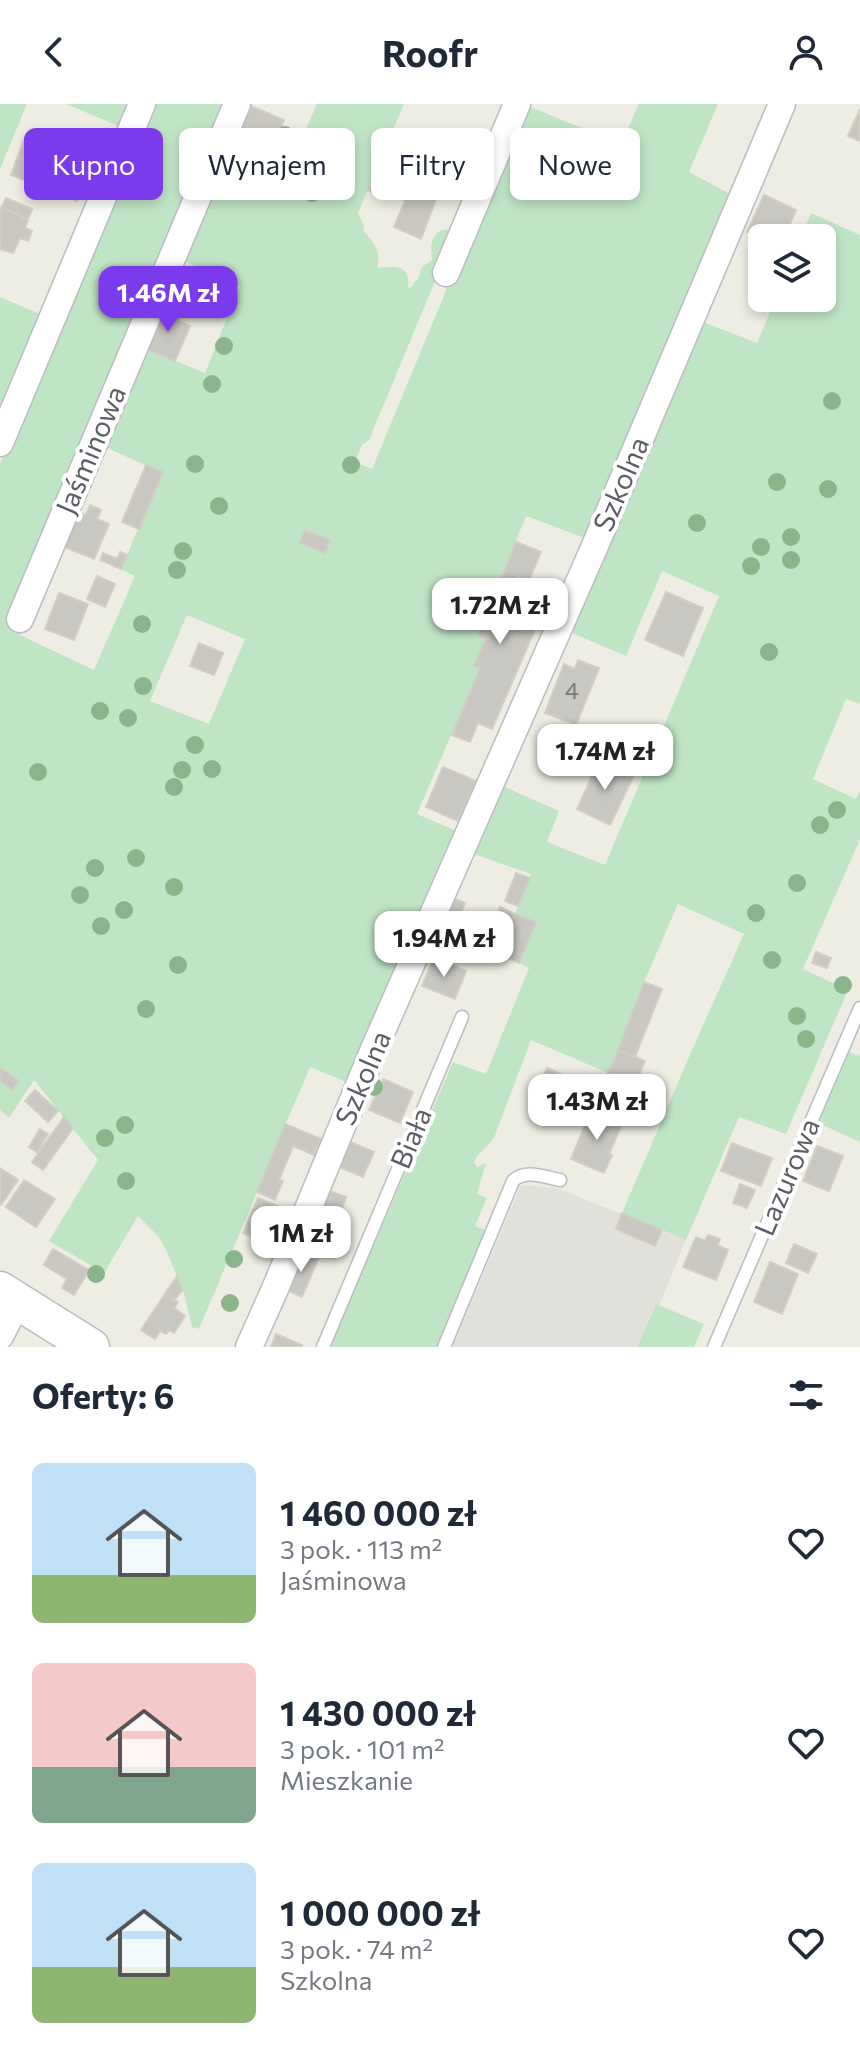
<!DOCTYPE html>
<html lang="pl">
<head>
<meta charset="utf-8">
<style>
  :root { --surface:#fff; --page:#f6f6f7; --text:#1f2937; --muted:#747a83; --accent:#7c3aed }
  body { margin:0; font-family:Commissioner,sans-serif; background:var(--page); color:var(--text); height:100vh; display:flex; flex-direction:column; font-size:30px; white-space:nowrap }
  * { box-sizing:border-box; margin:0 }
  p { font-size:26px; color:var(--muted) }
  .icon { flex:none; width:44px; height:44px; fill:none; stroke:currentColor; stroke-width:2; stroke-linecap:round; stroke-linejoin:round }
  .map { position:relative; height:1243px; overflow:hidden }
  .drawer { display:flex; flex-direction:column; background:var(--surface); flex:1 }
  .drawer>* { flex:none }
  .banner { position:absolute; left:24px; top:24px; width:812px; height:72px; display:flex; gap:16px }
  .controls { position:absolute; left:748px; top:120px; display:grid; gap:16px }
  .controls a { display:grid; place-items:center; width:88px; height:88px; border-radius:12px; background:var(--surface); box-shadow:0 4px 12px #0003; font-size:40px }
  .price { position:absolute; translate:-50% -68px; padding:0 18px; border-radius:16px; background:#fff; color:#222; font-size:26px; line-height:52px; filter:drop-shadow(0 2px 4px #0008) }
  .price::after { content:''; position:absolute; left:50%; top:48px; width:24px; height:18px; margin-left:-12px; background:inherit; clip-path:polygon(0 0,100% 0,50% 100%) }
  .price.current { background:var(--accent); color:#fff }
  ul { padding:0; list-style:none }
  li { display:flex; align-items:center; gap:24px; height:200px; padding:0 32px }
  li span { display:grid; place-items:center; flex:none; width:224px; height:160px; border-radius:12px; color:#555 }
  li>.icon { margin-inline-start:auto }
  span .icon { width:96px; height:96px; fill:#fffc; stroke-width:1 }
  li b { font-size:34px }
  h2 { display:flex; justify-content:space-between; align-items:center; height:96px; padding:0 32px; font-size:34px }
  .tag { padding:0 28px; border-radius:12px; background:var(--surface); box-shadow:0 4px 12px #0003; font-size:28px; line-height:72px }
  .tag.current { background:var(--accent); color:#fff }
  header { display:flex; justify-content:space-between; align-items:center; height:104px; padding:0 32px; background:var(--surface); font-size:36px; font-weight:700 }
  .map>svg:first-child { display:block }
  .industrial { fill:#e1e0db }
  .green { fill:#c0e5c5; fill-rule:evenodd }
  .building { fill:#c8c7c1; stroke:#d2cfc2; stroke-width:2 }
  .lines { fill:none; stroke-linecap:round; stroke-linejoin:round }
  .lane-casing { stroke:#bbbcc2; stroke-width:15 }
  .street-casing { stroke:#bbbcc2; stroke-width:29 }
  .secondary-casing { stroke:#b9bbc1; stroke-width:39 }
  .lane { stroke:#fff; stroke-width:12 }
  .street { stroke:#fff; stroke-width:26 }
  .secondary { stroke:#fff; stroke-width:36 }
  .tree { fill:#8ab48c }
  .labels { text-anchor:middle; stroke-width:8; stroke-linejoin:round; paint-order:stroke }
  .number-label { font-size:24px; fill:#76787b }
  .street-label { font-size:28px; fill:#5b5e64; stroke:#fff }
</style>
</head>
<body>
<header><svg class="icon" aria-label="back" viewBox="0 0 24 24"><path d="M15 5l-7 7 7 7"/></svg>Roofr<svg class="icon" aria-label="person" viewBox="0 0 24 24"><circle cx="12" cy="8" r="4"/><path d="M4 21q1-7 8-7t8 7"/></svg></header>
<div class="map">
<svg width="860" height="1243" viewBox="0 0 860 1243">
  <rect width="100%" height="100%" fill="#eeede3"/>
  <path class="industrial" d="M521,1081L557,1084L686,1136L659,1202L655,1201L637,1243H452Z"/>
  <path class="green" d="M0,0H27L0,65Z
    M66,0H133L123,24Z
    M151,0H229L20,531L94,566L135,472L121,465L162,369L101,341L144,244L205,269L240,182L180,155L219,47L283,76L317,0H404L358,109L364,121L363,127C374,138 382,148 377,164C393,162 411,159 408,183L410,184L418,174L422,163L432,156C429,139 433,120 456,127L369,336L362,341L355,358L372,365L452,172L528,2L621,40L639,0H718L689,68L734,92L590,436L526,412L478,530L486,534L480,564L417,710L461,729L354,981L310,963L199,1225L192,1223L183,1186L166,1146L158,1132L138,1112L104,1169L49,1137L98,1056L34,976L9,1014L0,1006V360ZM187,511L245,535L209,620L150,597Z
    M811,109L860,131V600L846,595L813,675L856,695L860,687V735L803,865L848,886L786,1030L739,1013L686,1136L622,1109L692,946L744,830L678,800L644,878L608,969L531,936L494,1034C487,1043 479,1048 474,1058L477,1063L486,1059L477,1090L487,1094L475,1122L487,1127L437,1243H330L453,958L486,970L529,864L519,859L536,818L515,810L531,770L468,748L498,680L559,707L547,738L605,761L719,492L662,467L626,552L565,526L698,216L757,239L776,194H822V134H801Z
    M0,193L44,212L4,306L0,304Z
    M846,947L860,952V1038L816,1018Z
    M656,1200L704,1220L694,1243H637Z"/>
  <path class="building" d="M246,0L284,16L266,59L225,42Z
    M860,5V37L848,32Z
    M26,31L82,53L75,72L85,75L77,97L11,71Z
    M457,34L475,42L466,65L441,55L448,37L455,39Z
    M381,54L400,62L387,94L368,86Z
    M408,83L436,95L421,135L394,123L405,97L402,95Z
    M764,91L796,106L784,134H762L747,128Z
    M6,94L32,105L28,115L1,104Z
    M1,104L28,115L25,124L32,127L28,137L20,134L13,149L0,145Z
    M166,201L182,208L178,217L190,222L175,257L144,244Z
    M146,361L163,368L139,425L122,418Z
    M90,401L101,406L97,415L109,420L94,455L62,442L77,407L86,411Z
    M305,426L330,436L325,449L300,439Z
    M516,438L541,448L529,476L518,472L509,495L542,509L492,625L478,619L470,638L452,631L480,564L474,562L486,534L478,530Z
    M120,448L127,451L121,465L100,456L103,449L117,455Z
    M97,472L115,480L105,503L87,495Z
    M666,488L703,504L683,552L645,536Z
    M59,489L88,500L74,536L45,525Z
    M199,539L223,549L214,571L190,562Z
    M578,556L599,564L576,621L545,609L564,560L575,565Z
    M600,655L634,671L610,721L577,705Z
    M443,663L476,677L458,717L426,703Z
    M516,769L530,774L518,802L505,797Z
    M449,792L465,799L453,828L437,821Z
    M500,803L515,810L498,850L483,844Z
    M515,810L536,818L519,859L498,850Z
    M816,848L831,854L827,864L812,859Z
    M434,854L466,867L455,895L422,882Z
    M644,878L662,885L635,953L618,946Z
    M618,946L645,957L619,1019L591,1007Z
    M0,963L19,977L12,986L0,977Z
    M547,964L581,979L566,1014L532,999Z
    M383,975L413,988L400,1019L369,1006Z
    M35,986L58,1007L48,1018L25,997Z
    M591,1007L622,1020L609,1050L612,1051L604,1069L571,1055Z
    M64,1013L73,1024L43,1066L32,1058Z
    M285,1020L321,1035L314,1051L293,1042L279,1076L283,1077L275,1096L257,1088Z
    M40,1025L48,1030L37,1048L29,1043Z
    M348,1037L374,1048L363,1073L337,1062Z
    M732,1039L772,1054L761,1082L721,1067Z
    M817,1042L843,1052L829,1087L803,1077Z
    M0,1064L18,1076L1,1101L0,1100Z
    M24,1076L55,1095L36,1123L6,1103Z
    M740,1080L755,1086L747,1104L733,1099Z
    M325,1085L346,1093L338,1116L334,1114L326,1134L308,1127Z
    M258,1094L289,1107L274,1142L243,1129Z
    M622,1109L662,1126L655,1142L616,1125Z
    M708,1131L720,1135L717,1141L728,1146L716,1176L683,1163L696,1133L705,1137Z
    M794,1140L817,1150L808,1169L786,1159Z
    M53,1145L89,1166L74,1191L62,1184L67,1175L44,1161Z
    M300,1147L318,1155L302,1193L284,1185Z
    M770,1158L798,1170L782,1210L754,1198Z
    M177,1172L183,1186L174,1196L165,1190Z
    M165,1190L178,1198L174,1204L185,1212L174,1229L169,1226L166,1230L160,1227L155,1235L141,1226Z
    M276,1230L302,1241L301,1243H271Z"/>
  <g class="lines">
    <defs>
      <path id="lane" d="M323,1243L462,913
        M444,1243L513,1077C525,1065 544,1073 560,1076
        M714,1243L860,904"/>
      <path id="street" d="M446,169L517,0
        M0,339L142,0
        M20,515L237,0
        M0,1232L18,1197
        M249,1243L275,1185L374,945L594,444L782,0"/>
      <path id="secondary" d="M0,1186L91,1243"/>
    </defs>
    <use href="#lane" class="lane-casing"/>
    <use href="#street" class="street-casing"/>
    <use href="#secondary" class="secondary-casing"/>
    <use href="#lane" class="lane"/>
    <use href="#street" class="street"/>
    <use href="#secondary" class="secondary"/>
  </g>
  <g class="tree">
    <circle cx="285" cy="31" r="9"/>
    <circle cx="331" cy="62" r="9"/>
    <circle cx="455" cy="71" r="9"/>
    <circle cx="312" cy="89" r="9"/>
    <circle cx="198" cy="181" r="9"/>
    <circle cx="224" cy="242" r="9"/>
    <circle cx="212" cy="280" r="9"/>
    <circle cx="832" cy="297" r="9"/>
    <circle cx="195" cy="360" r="9"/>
    <circle cx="351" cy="361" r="9"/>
    <circle cx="777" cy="378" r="9"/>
    <circle cx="828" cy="385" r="9"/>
    <circle cx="219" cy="402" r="9"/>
    <circle cx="697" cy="419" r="9"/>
    <circle cx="791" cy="433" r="9"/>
    <circle cx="761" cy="443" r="9"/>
    <circle cx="183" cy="447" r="9"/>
    <circle cx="791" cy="456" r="9"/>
    <circle cx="751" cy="462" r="9"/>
    <circle cx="177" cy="466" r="9"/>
    <circle cx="142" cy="520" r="9"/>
    <circle cx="769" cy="548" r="9"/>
    <circle cx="143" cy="582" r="9"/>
    <circle cx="100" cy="607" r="9"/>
    <circle cx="128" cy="614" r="9"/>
    <circle cx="195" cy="641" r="9"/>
    <circle cx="212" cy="665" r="9"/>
    <circle cx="182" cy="666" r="9"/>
    <circle cx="38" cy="668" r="9"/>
    <circle cx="174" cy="683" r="9"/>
    <circle cx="837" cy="706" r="9"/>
    <circle cx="820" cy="721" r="9"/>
    <circle cx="136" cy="754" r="9"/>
    <circle cx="95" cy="764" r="9"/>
    <circle cx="797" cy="779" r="9"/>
    <circle cx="174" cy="783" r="9"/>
    <circle cx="80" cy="791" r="9"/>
    <circle cx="124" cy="806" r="9"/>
    <circle cx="756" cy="809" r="9"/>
    <circle cx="101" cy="822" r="9"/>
    <circle cx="438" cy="835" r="9"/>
    <circle cx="772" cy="856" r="9"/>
    <circle cx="178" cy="861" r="9"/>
    <circle cx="843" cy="881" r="9"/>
    <circle cx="146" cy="905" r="9"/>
    <circle cx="797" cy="912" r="9"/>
    <circle cx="806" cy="935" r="9"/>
    <circle cx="374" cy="983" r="9"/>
    <circle cx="125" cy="1021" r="9"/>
    <circle cx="105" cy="1034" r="9"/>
    <circle cx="126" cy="1077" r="9"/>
    <circle cx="234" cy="1155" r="9"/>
    <circle cx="96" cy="1170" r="9"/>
    <circle cx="230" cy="1199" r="9"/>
  </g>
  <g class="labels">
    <g class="number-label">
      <text x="572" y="595">4</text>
    </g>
    <g class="street-label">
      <text transform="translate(91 346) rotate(-67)" y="10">Jaśminowa</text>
      <text transform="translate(621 380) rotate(-67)" y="10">Szkolna</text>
      <text transform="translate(363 974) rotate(-67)" y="10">Szkolna</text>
      <text transform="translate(411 1034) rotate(-67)" y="10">Biała</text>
      <text transform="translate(787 1073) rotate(-67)" y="10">Lazurowa</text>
    </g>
  </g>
</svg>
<div class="controls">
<a><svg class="icon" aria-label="layers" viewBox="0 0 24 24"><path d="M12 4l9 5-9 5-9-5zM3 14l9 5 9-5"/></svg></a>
</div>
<b class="price current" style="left:168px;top:230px">1.46M zł</b>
<b class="price" style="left:500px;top:542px">1.72M zł</b>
<b class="price" style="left:605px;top:688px">1.74M zł</b>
<b class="price" style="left:444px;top:875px">1.94M zł</b>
<b class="price" style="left:597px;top:1038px">1.43M zł</b>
<b class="price" style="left:301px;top:1170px">1M zł</b>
<div class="banner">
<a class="tag current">Kupno</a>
<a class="tag">Wynajem</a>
<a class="tag">Filtry</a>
<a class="tag">Nowe</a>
</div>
</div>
<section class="drawer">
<h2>Oferty: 6<svg class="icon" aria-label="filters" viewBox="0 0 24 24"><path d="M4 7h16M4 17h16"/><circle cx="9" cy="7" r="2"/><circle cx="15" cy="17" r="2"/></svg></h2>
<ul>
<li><span style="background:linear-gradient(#bfe0f5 70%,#8fb573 0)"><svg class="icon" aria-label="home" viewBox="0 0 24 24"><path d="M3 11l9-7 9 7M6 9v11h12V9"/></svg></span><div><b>1 460 000 zł</b><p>3 pok. · 113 m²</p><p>Jaśminowa</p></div><svg class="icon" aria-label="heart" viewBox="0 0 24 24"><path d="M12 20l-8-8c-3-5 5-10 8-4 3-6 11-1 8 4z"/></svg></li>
<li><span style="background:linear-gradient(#f6c9c9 65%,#7fa58c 0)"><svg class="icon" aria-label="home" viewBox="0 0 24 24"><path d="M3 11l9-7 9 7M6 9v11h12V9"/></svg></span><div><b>1 430 000 zł</b><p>3 pok. · 101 m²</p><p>Mieszkanie</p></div><svg class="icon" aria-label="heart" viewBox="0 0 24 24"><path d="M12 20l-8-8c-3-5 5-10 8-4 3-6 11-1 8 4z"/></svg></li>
<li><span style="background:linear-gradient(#bfe0f5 65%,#8fb573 0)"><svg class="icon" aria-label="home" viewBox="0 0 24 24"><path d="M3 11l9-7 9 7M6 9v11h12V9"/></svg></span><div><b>1 000 000 zł</b><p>3 pok. · 74 m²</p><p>Szkolna</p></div><svg class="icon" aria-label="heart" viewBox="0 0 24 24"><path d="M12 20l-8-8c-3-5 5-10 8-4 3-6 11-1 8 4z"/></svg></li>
</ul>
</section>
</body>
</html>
